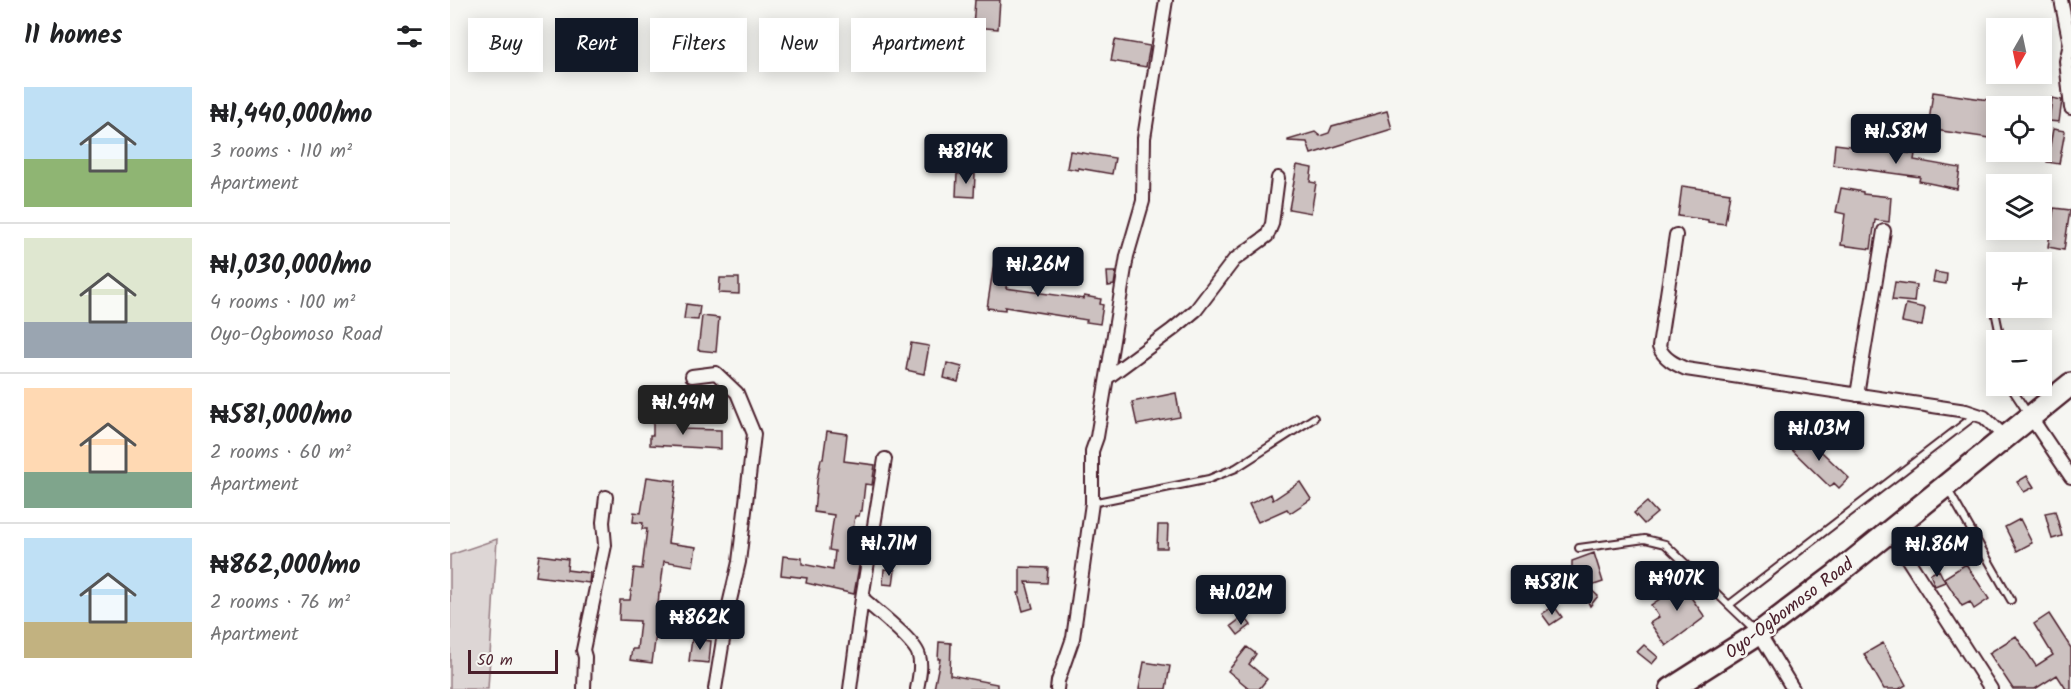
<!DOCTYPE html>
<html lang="en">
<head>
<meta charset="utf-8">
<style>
  :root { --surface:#fff; --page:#f6f6f6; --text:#202124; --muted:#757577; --line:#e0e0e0; --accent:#111827 }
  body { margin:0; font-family:Kalam,sans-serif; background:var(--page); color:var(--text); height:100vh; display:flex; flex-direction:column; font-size:22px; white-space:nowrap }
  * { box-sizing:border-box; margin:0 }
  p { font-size:20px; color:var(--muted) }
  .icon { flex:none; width:33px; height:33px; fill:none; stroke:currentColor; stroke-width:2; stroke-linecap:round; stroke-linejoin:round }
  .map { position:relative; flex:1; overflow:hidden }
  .sheet { display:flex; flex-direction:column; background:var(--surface); width:450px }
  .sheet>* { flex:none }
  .hud { position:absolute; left:18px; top:18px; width:570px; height:54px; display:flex; gap:12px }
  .needle { width:39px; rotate:189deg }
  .tools { position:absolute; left:1536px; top:18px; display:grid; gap:12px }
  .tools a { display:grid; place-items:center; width:66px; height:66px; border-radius:0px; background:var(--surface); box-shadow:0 3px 15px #0003; font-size:30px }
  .scale { position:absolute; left:18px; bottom:15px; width:90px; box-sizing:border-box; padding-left:6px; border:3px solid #4a1f2b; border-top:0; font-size:16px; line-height:21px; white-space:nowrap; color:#4a1f2b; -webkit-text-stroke:4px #f6f6f2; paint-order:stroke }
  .price { position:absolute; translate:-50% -51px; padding:0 14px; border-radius:6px; background:var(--accent); color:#fff; font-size:20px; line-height:39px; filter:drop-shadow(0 2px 3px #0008) }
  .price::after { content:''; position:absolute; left:50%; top:36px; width:18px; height:14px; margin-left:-9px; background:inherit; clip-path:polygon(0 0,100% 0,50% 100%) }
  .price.current { background:#222; color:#fff }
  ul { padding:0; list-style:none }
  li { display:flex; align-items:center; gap:18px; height:150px; padding:0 24px }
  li+li { border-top:2px solid var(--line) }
  li span { display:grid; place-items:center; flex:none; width:168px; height:120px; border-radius:0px; color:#555 }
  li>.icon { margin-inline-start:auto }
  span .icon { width:72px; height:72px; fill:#fffc; stroke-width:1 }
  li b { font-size:26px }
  h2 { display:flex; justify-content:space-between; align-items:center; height:72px; padding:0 24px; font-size:26px }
  .tag { padding:0 21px; border-radius:0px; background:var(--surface); box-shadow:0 3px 15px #0003; font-size:21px; line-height:54px }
  .tag.current { background:var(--accent); color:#fff }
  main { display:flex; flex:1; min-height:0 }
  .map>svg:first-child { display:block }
  .green { fill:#ddd6d5; stroke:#947a80; stroke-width:1.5 }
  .building { fill:#ccc1c0; stroke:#4a1f2b; stroke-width:1.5 }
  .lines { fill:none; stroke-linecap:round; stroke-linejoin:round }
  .service-casing { stroke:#4a1f2b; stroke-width:10 }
  .minor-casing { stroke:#4a1f2b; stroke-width:16 }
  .trunk-casing { stroke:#4a1f2b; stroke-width:26 }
  .service { stroke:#f6f6f2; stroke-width:6 }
  .minor { stroke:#f6f6f2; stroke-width:12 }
  .trunk { stroke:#f6f6f2; stroke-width:21 }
  .labels { text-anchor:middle; stroke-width:5; stroke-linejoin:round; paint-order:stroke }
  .street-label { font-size:18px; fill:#4a1f2b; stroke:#f6f6f2 }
</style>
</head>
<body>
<main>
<section class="sheet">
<h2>11 homes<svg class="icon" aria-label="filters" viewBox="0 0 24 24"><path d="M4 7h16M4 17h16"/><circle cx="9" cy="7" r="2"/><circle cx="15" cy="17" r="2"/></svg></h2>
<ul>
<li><span style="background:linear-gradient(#bfe0f5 60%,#8fb573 0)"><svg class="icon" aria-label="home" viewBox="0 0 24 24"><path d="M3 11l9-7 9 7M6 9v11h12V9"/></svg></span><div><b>₦1,440,000/mo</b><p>3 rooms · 110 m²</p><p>Apartment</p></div></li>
<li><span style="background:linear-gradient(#dfe7d0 70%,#9aa5b1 0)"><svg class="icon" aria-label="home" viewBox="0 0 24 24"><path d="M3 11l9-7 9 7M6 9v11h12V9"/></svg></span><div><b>₦1,030,000/mo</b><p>4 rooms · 100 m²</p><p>Oyo-Ogbomoso Road</p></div></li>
<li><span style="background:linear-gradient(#ffd9b3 70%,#7fa58c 0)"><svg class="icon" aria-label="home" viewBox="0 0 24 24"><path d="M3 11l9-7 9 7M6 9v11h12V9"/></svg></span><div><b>₦581,000/mo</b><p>2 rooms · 60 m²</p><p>Apartment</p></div></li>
<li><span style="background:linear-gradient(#bfe0f5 70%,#c2b280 0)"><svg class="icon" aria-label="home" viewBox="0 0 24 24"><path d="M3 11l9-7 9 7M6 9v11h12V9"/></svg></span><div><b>₦862,000/mo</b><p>2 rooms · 76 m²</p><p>Apartment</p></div></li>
</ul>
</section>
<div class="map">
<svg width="1621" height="689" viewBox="0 0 1621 689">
  <rect width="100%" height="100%" fill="#f6f6f2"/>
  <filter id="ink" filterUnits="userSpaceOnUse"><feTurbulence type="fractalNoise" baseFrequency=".0167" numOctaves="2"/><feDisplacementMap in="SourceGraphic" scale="12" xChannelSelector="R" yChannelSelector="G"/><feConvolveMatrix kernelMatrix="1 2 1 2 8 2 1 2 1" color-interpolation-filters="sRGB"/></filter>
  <g filter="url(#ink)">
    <path class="green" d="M47,539L38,689H0V555Z"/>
    <path class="building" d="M525,0H550L548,29L523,27Z
      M665,40L700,46L696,67L661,61Z
      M1483,92L1546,101V139L1478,129Z
      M1602,98L1612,100L1609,122L1599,121Z
      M937,111L942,129L861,154L857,142L838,141V140L865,132L870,136L879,133L882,126Z
      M1603,129L1615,131L1609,164L1597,162Z
      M1385,144L1465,154L1464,160L1510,168L1507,189L1469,181L1470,177L1383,165Z
      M620,151L665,158L662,174L628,168V170L617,168Z
      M847,165L862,168L860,182L866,183L861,213L839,209Z
      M507,174H525L524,197L506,196Z
      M1232,186L1280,193L1275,224L1258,222V220L1228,216Z
      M1391,188L1413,192V194L1441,197L1439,222L1425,220L1421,249L1391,245L1395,214L1386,212Z
      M1604,208L1620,210L1614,250L1598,247Z
      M546,251L561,254L556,288L634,299V296L651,299L650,304L653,305L650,324L636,322L637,320L555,307V310L537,308Z
      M657,272H666L664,285L658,286Z
      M1485,272L1497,274L1496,284L1483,282Z
      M270,278H289V294L269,293Z
      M1445,282L1466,285L1464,302L1442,300Z
      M236,304L250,306L248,320L234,319Z
      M1456,304L1475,308L1472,326L1452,322Z
      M252,316L269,318L266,352L248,350Z
      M461,343L479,346L474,374L456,370Z
      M497,363L512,367L508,382L494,378Z
      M726,393L730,417L687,425L682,402Z
      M203,419L231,420V429L271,430V449L200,445V435H203Z
      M377,431L397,434L394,461L425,465L422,485L415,484L412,511H410L409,516H405L398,560L410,561L404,594L356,583L357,578L331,575L333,556L352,558V564L383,570L385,551L379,550L384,515L364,512L367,480L371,459H373Z
      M1353,434L1399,478L1389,488L1384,483L1380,487L1340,448Z
      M1577,476L1584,487L1574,492L1567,482Z
      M197,477L226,481L218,543L246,547L243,566L214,561L210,593H209L206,634L202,663L180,660L182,649H187L190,621L169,620L170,600H180L184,568L192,569L197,529H192L193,523L183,522L184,512L191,513Z
      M850,482L861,499L840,513L837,509L808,522L799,504L821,494L823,500Z
      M1197,502L1207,513L1194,524L1184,513Z
      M1605,511L1612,536L1602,539L1595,513Z
      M1570,519L1582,543L1567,551L1555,527Z
      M708,525H718L717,548H707Z
      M1144,553L1153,582L1138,587L1148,596L1140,606L1128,581H1122V561Z
      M89,555L118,559L117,570L140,573L139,583L86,576Z
      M1516,564L1539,599L1524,609L1520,602L1512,606L1494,578Z
      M570,567L598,568L597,583L576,582L583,608L573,611L568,593H570Z
      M434,569L445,570L443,585L433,584Z
      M1489,570L1495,582L1485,586L1480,574Z
      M1241,578L1250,587L1240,596L1255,617L1216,646L1200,623L1209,617L1201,605Z
      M1104,606L1112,617L1100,625L1092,614Z
      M1599,614L1621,648V689H1616L1607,675L1585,689H1563L1539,653L1566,636L1586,666L1603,655L1584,624Z
      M794,616L801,625L788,635L781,626Z
      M242,639L261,641L259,663L239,661Z
      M489,642L501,643L500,675L547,684V689H484L490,659H488Z
      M1433,643L1456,685L1449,689H1434L1414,654Z
      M1194,645L1208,657L1202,664L1187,652Z
      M797,647L806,654L799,664L817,679L809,689H800L778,671Z
      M694,662L720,666L716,689H689Z"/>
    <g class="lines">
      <defs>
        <path id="service" d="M1545,311L1551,340
          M1560,386L1579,415
          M1497,488L1561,600
          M642,503L759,479L786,468L864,418
          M1129,548L1195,539L1215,544L1306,631
          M1279,605L1527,414"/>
        <path id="minor" d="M1611,0L1620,44L1616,61L1621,108
          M1226,235L1209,347C1214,359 1225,364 1236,369L1516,411L1534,417L1555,437
          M242,376L266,373L287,393L304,434L289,562L278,609L265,689
          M657,378L722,330L746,310L784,260L817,236L822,224L828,178
          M1407,395L1434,231
          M1580,416L1621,477
          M1439,530L1541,689
          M412,598C425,610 466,641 469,656C472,666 469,678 467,689
          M1309,633L1343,689
          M134,689L135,657L133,650L155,545L153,522L156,497
          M400,689L412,598L435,459
          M607,689L608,681L623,638L642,503V451L647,437L677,256L693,201L694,138L716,0"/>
        <path id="trunk" d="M1221,689L1309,633L1387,574L1621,384"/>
      </defs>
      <use href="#service" class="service-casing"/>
      <use href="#minor" class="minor-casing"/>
      <use href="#trunk" class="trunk-casing"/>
      <use href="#service" class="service"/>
      <use href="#minor" class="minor"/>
      <use href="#trunk" class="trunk"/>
    </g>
  </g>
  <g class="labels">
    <g class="street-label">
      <text transform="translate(1339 608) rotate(-37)" y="6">Oyo-Ogbomoso Road</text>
    </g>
  </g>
</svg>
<div class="tools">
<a><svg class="needle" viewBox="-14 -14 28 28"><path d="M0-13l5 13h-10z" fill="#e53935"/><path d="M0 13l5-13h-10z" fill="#757577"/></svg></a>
<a><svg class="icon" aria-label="locate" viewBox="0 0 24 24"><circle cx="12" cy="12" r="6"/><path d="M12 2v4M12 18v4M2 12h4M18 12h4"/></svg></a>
<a><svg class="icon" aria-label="layers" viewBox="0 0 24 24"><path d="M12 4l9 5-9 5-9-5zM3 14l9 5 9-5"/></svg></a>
<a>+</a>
<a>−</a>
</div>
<div class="scale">50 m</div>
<b class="price" style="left:1446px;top:165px">₦1.58M</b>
<b class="price" style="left:516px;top:185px">₦814K</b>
<b class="price" style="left:588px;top:298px">₦1.26M</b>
<b class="price current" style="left:233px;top:436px">₦1.44M</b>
<b class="price" style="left:1369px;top:462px">₦1.03M</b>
<b class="price" style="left:439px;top:577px">₦1.71M</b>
<b class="price" style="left:1487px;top:578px">₦1.86M</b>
<b class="price" style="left:1227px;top:612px">₦907K</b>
<b class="price" style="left:1102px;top:616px">₦581K</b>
<b class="price" style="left:791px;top:626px">₦1.02M</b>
<b class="price" style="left:250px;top:651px">₦862K</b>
<div class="hud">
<a class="tag">Buy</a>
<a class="tag current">Rent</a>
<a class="tag">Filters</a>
<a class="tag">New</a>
<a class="tag">Apartment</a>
</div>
</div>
</main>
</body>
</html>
